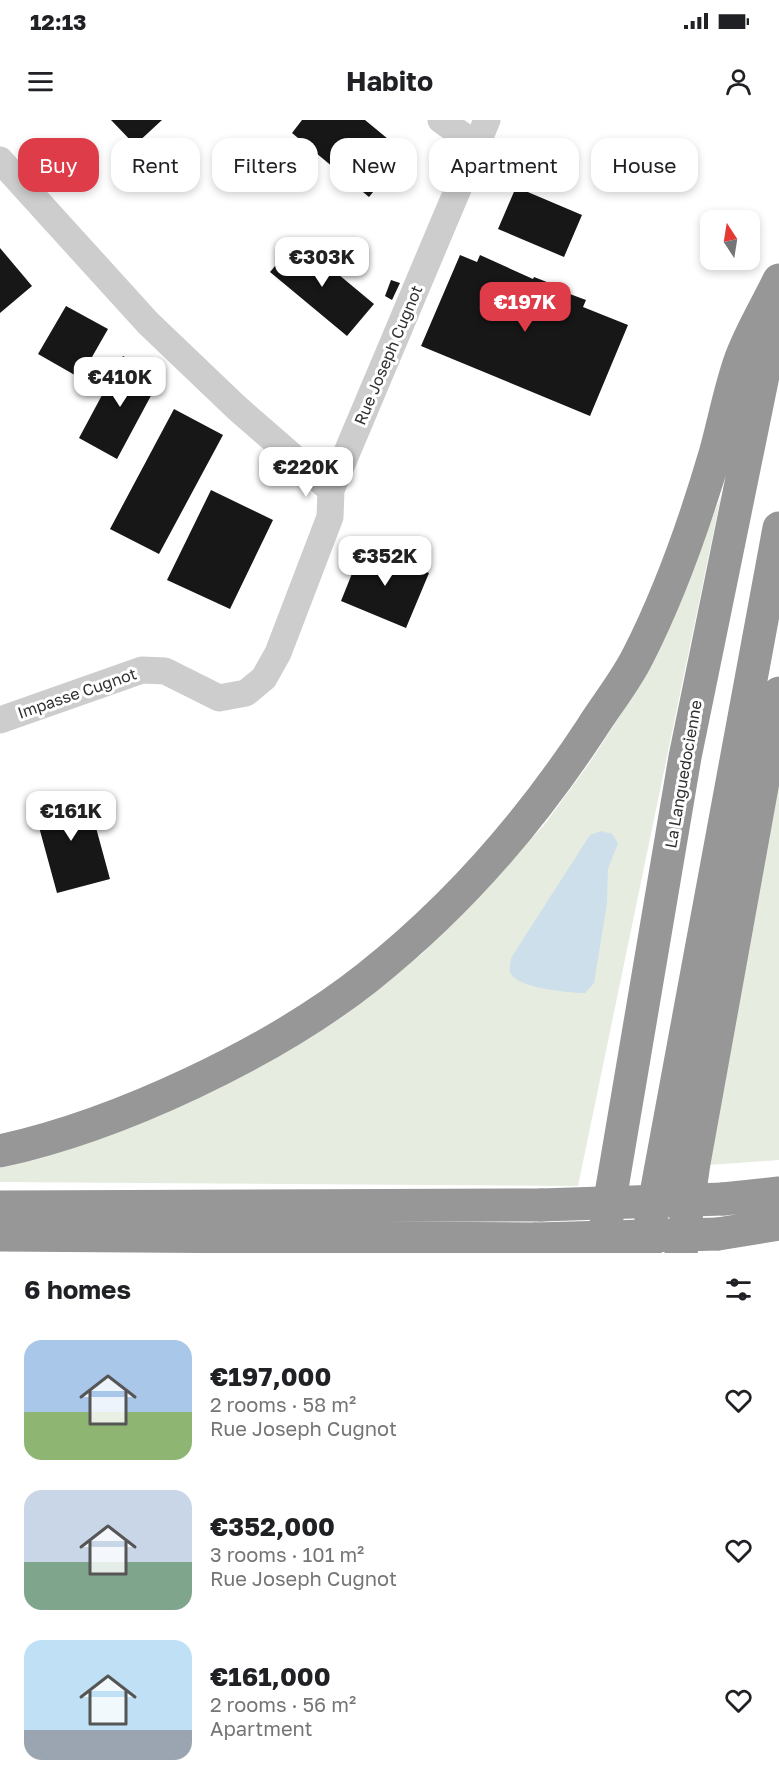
<!DOCTYPE html>
<html lang="en">
<head>
<meta charset="utf-8">
<style>
  :root { --surface:#fff; --page:#f6f6f6; --text:#202124; --muted:#757577; --accent:#dd3c48 }
  body { margin:0; font-family:"Golos Text",sans-serif; background:var(--page); color:var(--text); height:100vh; display:flex; flex-direction:column; font-size:22px; white-space:nowrap }
  * { box-sizing:border-box; margin:0 }
  p { font-size:20px; color:var(--muted) }
  .icon { flex:none; width:33px; height:33px; fill:none; stroke:currentColor; stroke-width:2; stroke-linecap:round; stroke-linejoin:round }
  .map { position:relative; height:1133px; overflow:hidden }
  .side { display:flex; flex-direction:column; background:var(--surface); flex:1 }
  .side>* { flex:none }
  .banner { position:absolute; left:18px; top:18px; width:744px; height:54px; display:flex; gap:12px }
  .needle { width:39px; rotate:348deg }
  .tools { position:absolute; left:700px; top:90px; display:grid; gap:12px }
  .tools a { display:grid; place-items:center; width:60px; height:60px; border-radius:12px; background:var(--surface); box-shadow:0 3px 9px #0003; font-size:30px }
  .price { position:absolute; translate:-50% -51px; padding:0 14px; border-radius:12px; background:#fff; color:#222; font-size:20px; line-height:39px; filter:drop-shadow(0 2px 3px #0008) }
  .price::after { content:''; position:absolute; left:50%; top:36px; width:18px; height:14px; margin-left:-9px; background:inherit; clip-path:polygon(0 0,100% 0,50% 100%) }
  .price.on { background:var(--accent); color:#fff }
  ul { padding:0; list-style:none }
  li { display:flex; align-items:center; gap:18px; height:150px; padding:0 24px }
  li span { display:grid; place-items:center; flex:none; width:168px; height:120px; border-radius:18px; color:#555 }
  li>.icon { margin-inline-start:auto }
  span .icon { width:72px; height:72px; fill:#fffc; stroke-width:1 }
  li b { font-size:26px }
  h2 { display:flex; justify-content:space-between; align-items:center; height:72px; padding:0 24px; font-size:26px }
  .tag { padding:0 21px; border-radius:18px; background:var(--surface); box-shadow:0 3px 9px #0003; font-size:21px; line-height:54px }
  .tag.on { background:var(--accent); color:#fff }
  .status { display:flex; justify-content:space-between; align-items:center; height:42px; padding:0 30px; background:var(--surface); direction:ltr }
  .status svg { height:16px; fill:currentColor }
  header { display:flex; justify-content:space-between; align-items:center; height:78px; padding:0 24px; background:var(--surface); font-size:27px; font-weight:700 }
  .map>svg:first-child { display:block }
  .green { fill:#e6ecdf }
  .water { fill:#cddfeb }
  .building { fill:#171717 }
  .lines { fill:none; stroke-linecap:round; stroke-linejoin:round }
  .minor { stroke:#cdcdcd; stroke-width:27 }
  .highway { stroke:#979797; stroke-width:33 }
  .highway-bridge { stroke:#979797; stroke-width:33 }
  .labels { text-anchor:middle; stroke-width:6; stroke-linejoin:round; paint-order:stroke }
  .street-label { font-size:16px; fill:#303030; stroke:#fff }
</style>
</head>
<body>
<div class="status"><b>12:13</b><svg viewBox="0 0 49 12"><path d="M0 12V9h3v3zM5 12V6h3v6zM10 12V3h3v9zM15 12V0h3v12zM26 1h20v11H26zM47 4h2v5h-2z"/></svg></div>
<header><svg class="icon" aria-label="menu" viewBox="0 0 24 24"><path d="M4 6h16M4 12h16M4 18h16"/></svg>Habito<svg class="icon" aria-label="person" viewBox="0 0 24 24"><circle cx="12" cy="8" r="4"/><path d="M4 21q1-7 8-7t8 7"/></svg></header>
<div class="map">
<svg width="779" height="1133" viewBox="0 0 779 1133">
  <rect width="100%" height="100%" fill="#fff"/>
  <path class="green" d="M721,376L578,1066L0,1062V1048L161,995L222,967L342,897L423,833L545,704L590,642L652,546Z
    M779,630V1040L695,1046Z"/>
  <path class="water" d="M601,711L612,714L618,723L608,749L607,783L594,863L585,873C570,873 515,868 510,852C509,848 511,842 511,838L590,715Z"/>
  <path class="building" d="M111,0H162L135,25Z
    M302,0H365L405,33L369,77L292,13Z
    M516,67L582,95L564,137L498,109Z
    M297,120L374,184L347,216L270,152Z
    M0,128L32,166L0,193Z
    M460,135L477,142L480,135L533,159L534,157L552,164L551,167L586,180L583,187L628,205L590,296L421,226Z
    M391,160L400,163L392,180L385,176Z
    M66,186L108,209L80,258L38,234Z
    M123,236L161,257L117,339L79,318Z
    M174,289L223,315L159,434L110,409Z
    M211,370L273,400L230,489L167,460Z
    M363,426L429,453L406,508L341,481Z
    M86,671L110,759L57,773L33,685Z"/>
  <g class="lines">
    <path class="minor" d="M441,0L476,25
      M0,40L148,203L237,288L331,370L487,0
      M0,600L142,550L165,551L219,578L246,573L264,558L278,533L330,397L331,370"/>
    <path class="highway" d="M0,1031C119,1005 272,933 368,857C455,788 530,702 591,609C606,585 625,562 638,536C670,473 695,402 715,334C724,302 730,268 741,238C751,211 767,185 779,160
      M723,1079L779,1073
      M0,1087L541,1085
      M718,1114L779,1104
      M0,1115L535,1119
      M601,1133L685,637L775,197
      M645,1133L779,408
      M681,1133L694,1043L779,573"/>
    <path class="highway-bridge" d="M541,1085L723,1079
      M535,1119L718,1114"/>
  </g>
  <g class="labels">
    <g class="street-label">
      <text transform="translate(388 235) rotate(-67)" y="6">Rue Joseph Cugnot</text>
      <text transform="translate(77 573) rotate(-19)" y="6">Impasse Cugnot</text>
      <text transform="translate(683 654) rotate(-80)" y="6">La Languedocienne</text>
    </g>
  </g>
</svg>
<div class="tools">
<a><svg class="needle" viewBox="-14 -14 28 28"><path d="M0-13l5 13h-10z" fill="#e53935"/><path d="M0 13l5-13h-10z" fill="#757577"/></svg></a>
</div>
<b class="price" style="left:322px;top:168px">€303K</b>
<b class="price on" style="left:525px;top:213px">€197K</b>
<b class="price" style="left:120px;top:288px">€410K</b>
<b class="price" style="left:306px;top:378px">€220K</b>
<b class="price" style="left:385px;top:467px">€352K</b>
<b class="price" style="left:71px;top:722px">€161K</b>
<div class="banner">
<a class="tag on">Buy</a>
<a class="tag">Rent</a>
<a class="tag">Filters</a>
<a class="tag">New</a>
<a class="tag">Apartment</a>
<a class="tag">House</a>
</div>
</div>
<section class="side">
<h2>6 homes<svg class="icon" aria-label="filters" viewBox="0 0 24 24"><path d="M4 7h16M4 17h16"/><circle cx="9" cy="7" r="2"/><circle cx="15" cy="17" r="2"/></svg></h2>
<ul>
<li><span style="background:linear-gradient(#a9c7e8 60%,#8fb573 0)"><svg class="icon" aria-label="home" viewBox="0 0 24 24"><path d="M3 11l9-7 9 7M6 9v11h12V9"/></svg></span><div><b>€197,000</b><p>2 rooms · 58 m²</p><p>Rue Joseph Cugnot</p></div><svg class="icon" aria-label="heart" viewBox="0 0 24 24"><path d="M12 20l-8-8c-3-5 5-10 8-4 3-6 11-1 8 4z"/></svg></li>
<li><span style="background:linear-gradient(#c9d6e8 60%,#7fa58c 0)"><svg class="icon" aria-label="home" viewBox="0 0 24 24"><path d="M3 11l9-7 9 7M6 9v11h12V9"/></svg></span><div><b>€352,000</b><p>3 rooms · 101 m²</p><p>Rue Joseph Cugnot</p></div><svg class="icon" aria-label="heart" viewBox="0 0 24 24"><path d="M12 20l-8-8c-3-5 5-10 8-4 3-6 11-1 8 4z"/></svg></li>
<li><span style="background:linear-gradient(#bfe0f5 75%,#9aa5b1 0)"><svg class="icon" aria-label="home" viewBox="0 0 24 24"><path d="M3 11l9-7 9 7M6 9v11h12V9"/></svg></span><div><b>€161,000</b><p>2 rooms · 56 m²</p><p>Apartment</p></div><svg class="icon" aria-label="heart" viewBox="0 0 24 24"><path d="M12 20l-8-8c-3-5 5-10 8-4 3-6 11-1 8 4z"/></svg></li>
</ul>
</section>
</body>
</html>
